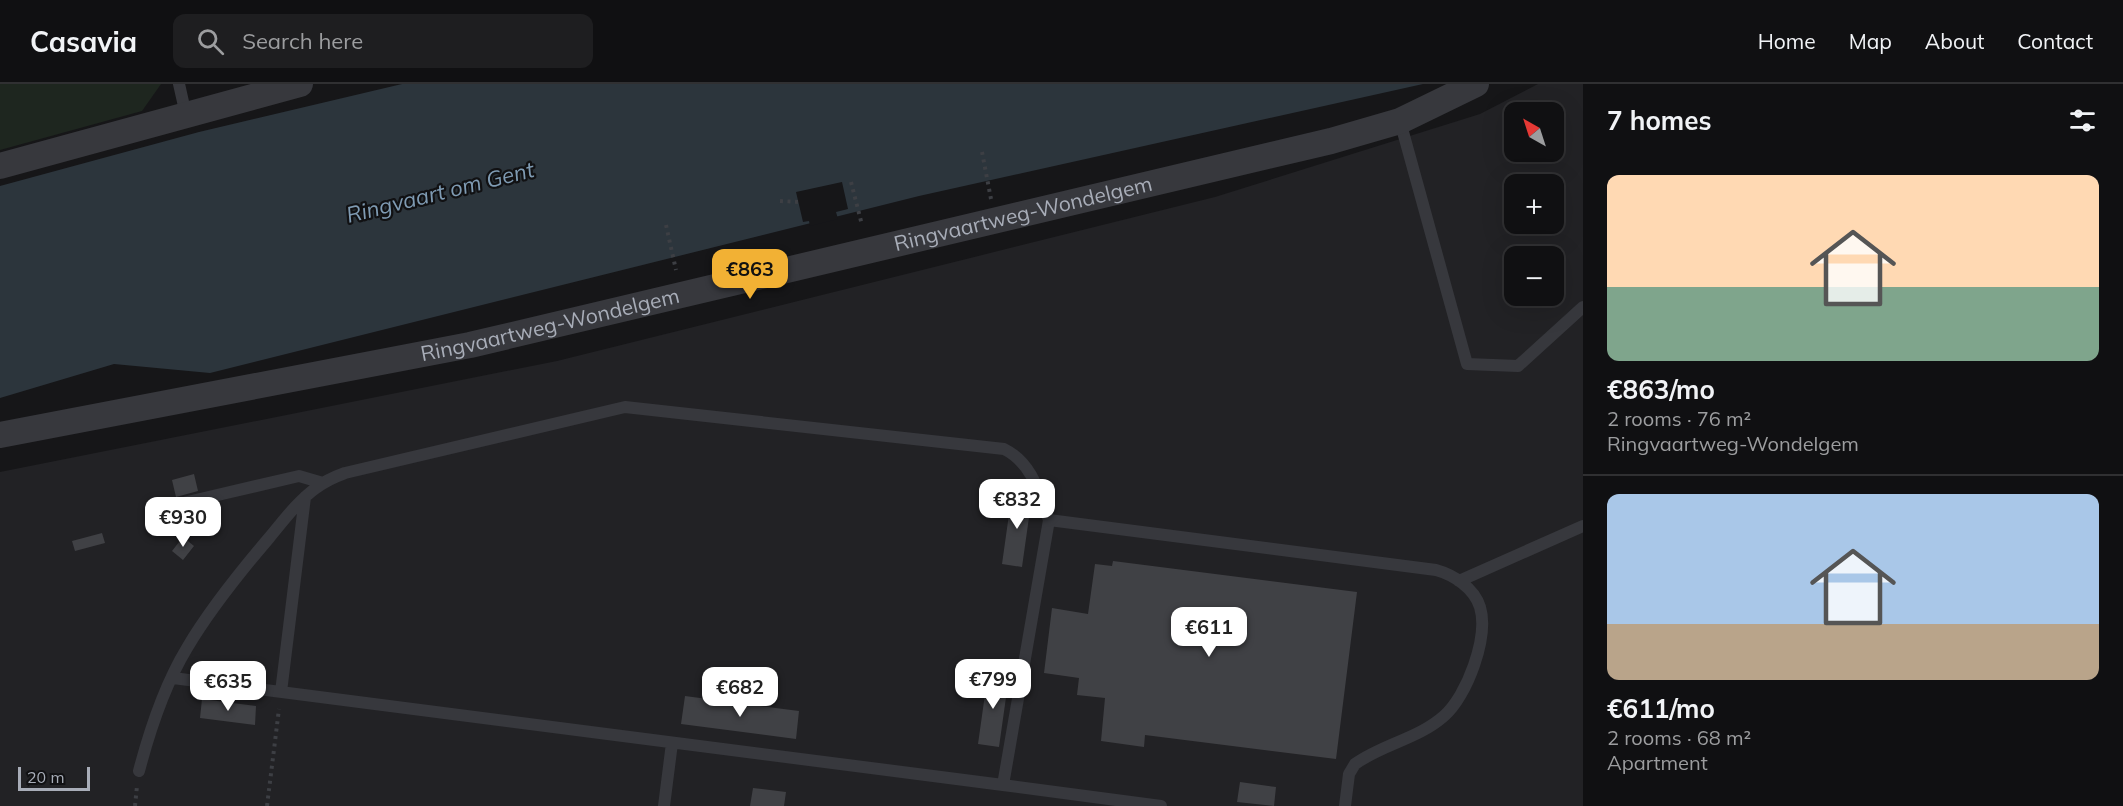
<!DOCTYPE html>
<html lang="en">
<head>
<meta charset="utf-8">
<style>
  :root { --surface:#101012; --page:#1e1e20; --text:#f1f3f6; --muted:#9c9d9f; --line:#303032; --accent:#f2b134 }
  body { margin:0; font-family:Mulish,sans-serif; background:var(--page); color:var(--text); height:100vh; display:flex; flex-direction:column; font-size:22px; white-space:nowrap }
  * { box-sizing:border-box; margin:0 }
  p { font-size:20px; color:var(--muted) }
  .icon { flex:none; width:33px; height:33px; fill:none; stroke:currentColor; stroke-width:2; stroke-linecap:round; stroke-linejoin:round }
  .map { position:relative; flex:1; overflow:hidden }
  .drawer { display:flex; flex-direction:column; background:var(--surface); width:540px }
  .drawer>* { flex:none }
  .needle { width:39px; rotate:321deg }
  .controls { position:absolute; left:1504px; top:18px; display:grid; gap:12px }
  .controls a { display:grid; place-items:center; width:60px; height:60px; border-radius:12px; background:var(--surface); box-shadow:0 6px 24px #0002,0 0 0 2px var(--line); font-size:30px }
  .scale { position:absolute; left:18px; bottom:15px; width:72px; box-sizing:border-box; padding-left:6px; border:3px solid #a8adb8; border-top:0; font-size:16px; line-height:21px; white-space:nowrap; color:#a8adb8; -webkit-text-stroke:4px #111113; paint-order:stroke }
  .price { position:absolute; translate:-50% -51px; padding:0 14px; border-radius:12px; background:#fff; color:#222; font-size:20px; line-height:39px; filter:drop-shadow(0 2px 3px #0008) }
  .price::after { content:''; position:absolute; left:50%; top:36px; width:18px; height:14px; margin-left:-9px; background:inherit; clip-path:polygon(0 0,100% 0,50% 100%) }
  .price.selected { background:var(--accent); color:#111 }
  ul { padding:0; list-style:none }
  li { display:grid; align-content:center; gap:12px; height:318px; padding:0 24px }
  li+li { border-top:2px solid var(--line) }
  li span { display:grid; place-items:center; height:186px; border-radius:12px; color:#555 }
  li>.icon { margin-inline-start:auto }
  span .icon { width:108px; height:108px; fill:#fffc; stroke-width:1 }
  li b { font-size:26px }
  h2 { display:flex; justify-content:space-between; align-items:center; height:72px; padding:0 24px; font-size:26px }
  header { display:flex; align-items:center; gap:36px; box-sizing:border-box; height:84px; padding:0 30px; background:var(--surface); border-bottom:2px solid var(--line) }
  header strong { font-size:28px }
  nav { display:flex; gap:33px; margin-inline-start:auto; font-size:21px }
  .search { width:420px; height:54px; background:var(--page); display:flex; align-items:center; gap:15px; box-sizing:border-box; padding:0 21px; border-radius:12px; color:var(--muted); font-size:22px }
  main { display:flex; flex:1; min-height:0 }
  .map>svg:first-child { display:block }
  .built { fill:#222225; fill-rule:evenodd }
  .green { fill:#1e261f }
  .water { fill:#2c353c }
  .pier { fill:#161618 }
  .building { fill:#404145 }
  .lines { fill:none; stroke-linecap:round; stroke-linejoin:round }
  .path { stroke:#3d3f44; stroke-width:4; stroke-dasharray:3 4.5; stroke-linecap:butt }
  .lane { stroke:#37383d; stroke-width:12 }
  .street { stroke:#37383d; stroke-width:26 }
  .labels { text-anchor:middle; stroke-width:4.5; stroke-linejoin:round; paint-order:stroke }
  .street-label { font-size:21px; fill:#a8adb8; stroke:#111113 }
  .water-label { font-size:22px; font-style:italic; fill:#7f9bb3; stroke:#111113 }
</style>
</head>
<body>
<header>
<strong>Casavia</strong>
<div class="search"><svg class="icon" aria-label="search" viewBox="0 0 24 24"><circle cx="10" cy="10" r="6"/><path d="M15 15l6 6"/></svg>Search here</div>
<nav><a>Home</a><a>Map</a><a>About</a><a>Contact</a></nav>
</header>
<main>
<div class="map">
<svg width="1583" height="722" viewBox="0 0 1583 722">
  <rect width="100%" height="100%" fill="#161618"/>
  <path class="built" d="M1538,0H1583V722H0V388L557,277L1215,113L1480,30ZM1515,28H1554V68H1515ZM1515,100H1554V140H1515ZM1515,172H1554V212H1515Z"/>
  <path class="green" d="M0,0H161L142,27L0,66Z"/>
  <path class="water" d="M402,0H1423L919,112L210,289L114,280L0,314V102L199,48Z"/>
  <path class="pier" d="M842,98L848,125L836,128L838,135L810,142L809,137L803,138L796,108Z"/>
  <path class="building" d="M194,390L198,407L176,413L172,396Z
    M1012,409L1032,412L1022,483L1002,480Z
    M102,449L105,459L75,467L72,457Z
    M183,453L194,462L183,476L172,467Z
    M1113,477L1357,508L1336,675L1145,651L1144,663L1101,657L1105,614L1077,611L1079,594L1044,589L1052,524L1088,530L1095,480L1112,482Z
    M988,589L1009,592L999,663L978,660Z
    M685,612L799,627L796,655L681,640Z
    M202,615L256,622L255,641L200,634Z
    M1240,698L1276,703L1274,722L1237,718Z
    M753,704L786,708L784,722H750Z"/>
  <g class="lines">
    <path class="path" d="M982,68L991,115
      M851,98L862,141
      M780,117L800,118
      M666,141L676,186
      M135,722L137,702
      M267,722L279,625"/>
    <path class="lane" d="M179,0L186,31
      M1400,37L1467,280L1518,282L1583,223
      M179,420L299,392L323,399
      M1459,497L1583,442
      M173,594L1003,701L1049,436L1436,486C1454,491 1474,504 1480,523C1489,553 1467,612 1444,632C1418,655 1383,660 1355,680L1349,690L1345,722
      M281,608L305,413
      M139,687C150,645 164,602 187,564C210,525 240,488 269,454C284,436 298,417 316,404C325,397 334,393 345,389L625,323L1004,365C1032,379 1039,408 1049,436
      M1003,701L1161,722
      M664,722L672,659"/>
    <g class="street">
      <path d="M0,82L300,0"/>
      <path id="s1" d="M0,351L470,261L1331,57L1400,37L1476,0"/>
    </g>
  </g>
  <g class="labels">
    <g class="street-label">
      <text dy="7" stroke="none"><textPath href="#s1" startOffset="1047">Ringvaartweg-Wondelgem</textPath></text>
      <text dy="7" stroke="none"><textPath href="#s1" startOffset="561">Ringvaartweg-Wondelgem</textPath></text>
    </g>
    <g class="water-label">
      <text transform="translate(440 108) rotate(-14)" y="8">Ringvaart om Gent</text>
    </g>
  </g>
</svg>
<div class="controls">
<a><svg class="needle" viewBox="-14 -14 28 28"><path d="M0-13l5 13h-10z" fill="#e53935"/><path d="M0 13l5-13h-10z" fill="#9c9d9f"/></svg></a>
<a>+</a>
<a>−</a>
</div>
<div class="scale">20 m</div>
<b class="price selected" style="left:750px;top:216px">€863</b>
<b class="price" style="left:1017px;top:446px">€832</b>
<b class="price" style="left:183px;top:464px">€930</b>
<b class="price" style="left:1209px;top:574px">€611</b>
<b class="price" style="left:993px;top:626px">€799</b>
<b class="price" style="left:228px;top:628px">€635</b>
<b class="price" style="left:740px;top:634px">€682</b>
</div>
<section class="drawer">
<h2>7 homes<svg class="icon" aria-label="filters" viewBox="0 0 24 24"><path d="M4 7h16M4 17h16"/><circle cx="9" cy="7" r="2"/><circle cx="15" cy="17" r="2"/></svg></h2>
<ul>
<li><span style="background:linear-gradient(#ffd9b3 60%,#7fa58c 0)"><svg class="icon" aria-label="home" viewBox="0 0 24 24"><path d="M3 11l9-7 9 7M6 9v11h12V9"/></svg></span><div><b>€863/mo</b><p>2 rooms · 76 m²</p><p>Ringvaartweg-Wondelgem</p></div></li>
<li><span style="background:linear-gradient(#a9c7e8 70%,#b9a48a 0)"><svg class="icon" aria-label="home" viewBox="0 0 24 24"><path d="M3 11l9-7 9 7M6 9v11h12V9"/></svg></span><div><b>€611/mo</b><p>2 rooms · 68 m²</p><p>Apartment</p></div></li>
</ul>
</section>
</main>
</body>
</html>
